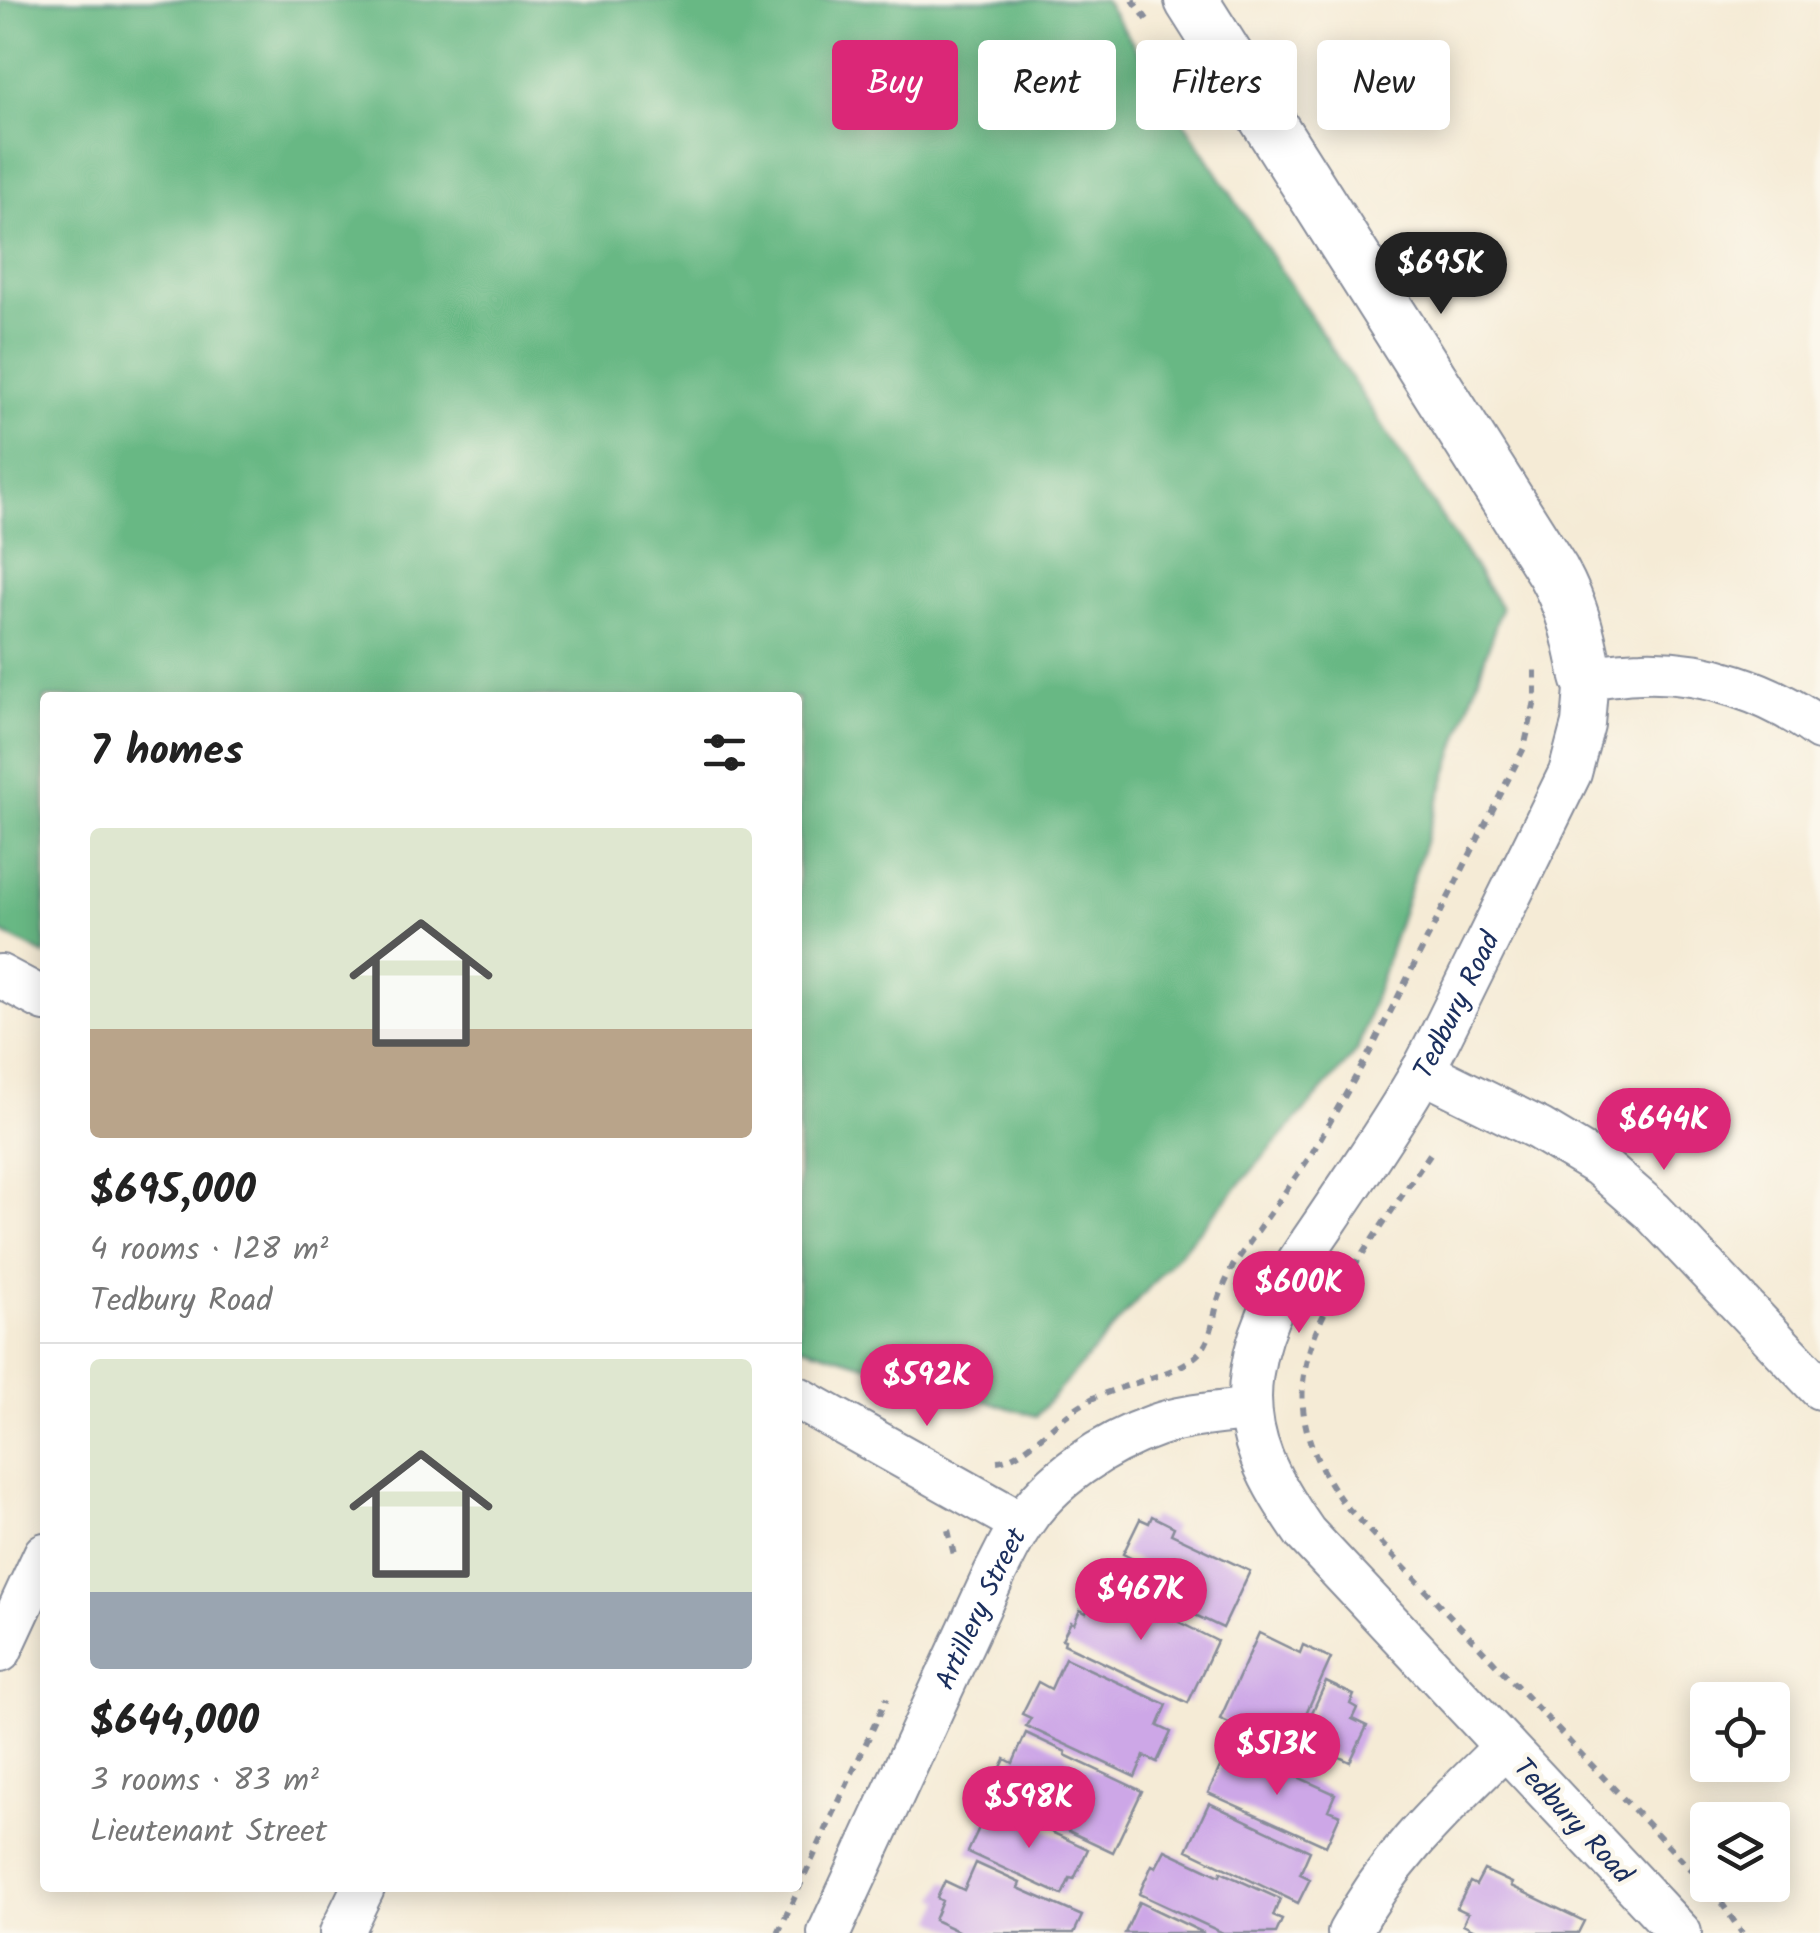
<!DOCTYPE html>
<html lang="en">
<head>
<meta charset="utf-8">
<style>
  :root { --surface:#fff; --page:#f2f2f2; --text:#222; --muted:#767676; --line:#e0e0e0; --accent:#db2777 }
  body { margin:0; font-family:Kalam,sans-serif; background:var(--page); color:var(--text); height:100vh; display:flex; flex-direction:column; font-size:38px; white-space:nowrap }
  * { box-sizing:border-box; margin:0 }
  p { font-size:32px; color:var(--muted) }
  .icon { flex:none; width:55px; height:55px; fill:none; stroke:currentColor; stroke-width:2; stroke-linecap:round; stroke-linejoin:round }
  .map { position:relative; flex:1; overflow:hidden }
  .sheet { position:absolute; left:40px; top:692px; width:762px; height:1200px; display:flex; flex-direction:column; background:var(--surface); border-radius:10px; box-shadow:0 5px 25px #0003 }
  .sheet>* { flex:none }
  .guide { position:absolute; left:832px; top:40px; width:838px; height:90px; display:flex; gap:20px }
  .fabs { position:absolute; left:1690px; top:1682px; display:grid; gap:20px }
  .fabs a { display:grid; place-items:center; width:100px; height:100px; border-radius:10px; background:var(--surface); box-shadow:0 5px 25px #0003; font-size:50px }
  .price { position:absolute; translate:-50% -85px; padding:0 22px; border-radius:35px; background:var(--accent); color:#fff; font-size:32px; line-height:65px; filter:drop-shadow(0 2px 5px #0008) }
  .price::after { content:''; position:absolute; left:50%; top:60px; width:30px; height:22px; margin-left:-15px; background:inherit; clip-path:polygon(0 0,100% 0,50% 100%) }
  .price.active { background:#222; color:#fff }
  ul { padding:0; list-style:none }
  li { display:grid; align-content:center; gap:20px; height:530px; padding:0 50px }
  li+li { border-top:2px solid var(--line) }
  li span { display:grid; place-items:center; height:310px; border-radius:10px; color:#555 }
  li>.icon { margin-inline-start:auto }
  span .icon { width:180px; height:180px; fill:#fffc; stroke-width:1 }
  li b { font-size:42px }
  h2 { display:flex; justify-content:space-between; align-items:center; height:120px; padding:0 50px; font-size:42px }
  .pill { padding:0 35px; border-radius:10px; background:var(--surface); box-shadow:0 5px 25px #0003; font-size:35px; line-height:90px }
  .pill.active { background:var(--accent); color:#fff }
  .map>svg:first-child { display:block }
  .forest { fill:#68b884; stroke:#427471; stroke-width:2.5 }
  .building { fill:#cda7e7 }
  .lines { fill:none; stroke-linecap:round; stroke-linejoin:round }
  .minor-casing { stroke:#888d9a; stroke-width:46 }
  .tertiary-casing { stroke:#888d9a; stroke-width:56 }
  .path { stroke:#888d9a; stroke-width:6; stroke-dasharray:8 8; stroke-linecap:butt }
  .minor { stroke:#fff; stroke-width:42 }
  .tertiary { stroke:#fff; stroke-width:52 }
  .labels { text-anchor:middle; stroke-width:9; stroke-linejoin:round; paint-order:stroke }
  .street-label { font-size:28px; fill:#1b2f5e; stroke:#fbf7ec }
</style>
</head>
<body>
<div class="map">
<svg width="1820" height="1933" viewBox="0 0 1820 1933">
  <rect width="100%" height="100%" fill="#fbf7ec"/>
  <filter id="ink" filterUnits="userSpaceOnUse"><feTurbulence type="fractalNoise" baseFrequency=".01" numOctaves="2"/><feDisplacementMap in="SourceGraphic" scale="20" xChannelSelector="R" yChannelSelector="G"/><feConvolveMatrix kernelMatrix="1 2 1 2 8 2 1 2 1" color-interpolation-filters="sRGB"/></filter>
  <filter id="wash" filterUnits="userSpaceOnUse"><feTurbulence type="fractalNoise" baseFrequency=".0048" numOctaves="4" result="noise"/><feDisplacementMap in="SourceGraphic" scale="40" xChannelSelector="R" yChannelSelector="G"/><feGaussianBlur stdDeviation="2.25" result="paint"/><feColorMatrix in="noise" values="0 0 0 0 0 0 0 0 0 0 0 0 0 0 0 0 0 1.4 0 .05"/><feComposite in="paint" operator="in"/></filter>
  <g filter="url(#wash)">
    <rect width="100%" height="100%" fill="#f5ebd6"/>
    <path class="forest" d="M0,0H1104L1111,10L1501,608L1357,1051L1036,1416L798,1345V698H45V955L0,932Z"/>
    <g id="blocks">
      <path class="building" d="M1152,1516L1174,1527L1171,1534L1250,1571L1223,1628L1139,1589L1149,1567L1123,1554L1140,1519L1149,1523Z
        M1100,1583L1217,1641L1188,1703L1064,1644L1065,1640L1062,1639L1071,1622L1074,1624L1080,1610L1086,1613Z
        M1259,1633L1300,1653L1303,1645L1331,1658L1289,1751L1220,1719Z
        M1065,1658L1167,1705L1158,1726L1171,1732L1157,1762L1144,1756L1135,1777L1026,1726L1031,1718L1022,1714L1038,1682L1051,1689Z
        M1326,1682L1354,1695L1350,1704L1357,1708L1352,1719L1367,1726L1350,1762L1300,1739Z
        M1026,1733L1066,1752L1065,1755L1142,1791L1113,1852L992,1795L996,1786L993,1784L1005,1759L1013,1763Z
        M1243,1752L1335,1794L1328,1810L1340,1815L1326,1846L1208,1793L1222,1763L1235,1770Z
        M1209,1803L1310,1851L1300,1874L1310,1879L1298,1903L1187,1850Z
        M1002,1809L1088,1849L1074,1879L1070,1878L1062,1895L968,1852L983,1819L994,1825Z
        M1165,1850L1220,1876L1221,1872L1280,1899L1273,1916L1282,1920L1276,1933H1223L1139,1894L1152,1865L1156,1867Z
        M976,1863L1020,1883L1018,1888L1082,1916L1074,1933H962L934,1920L942,1901L937,1898L945,1881L964,1890Z
        M1484,1870L1512,1883L1511,1886L1584,1921L1578,1933H1476L1477,1931L1463,1924L1468,1913L1457,1908L1470,1882L1476,1885Z
        M1139,1902L1204,1933H1125Z"/>
    </g>
  </g>
  <g filter="url(#ink)">
    <use href="#blocks" fill-opacity="0" stroke="#888d9a" stroke-width="2.5"/>
    <g class="lines">
      <defs>
        <g id="minor">
          <path d="M0,976L45,1000"/>
          <path d="M1422,1071L1539,1129L1599,1165L1652,1211L1820,1388"/>
          <path d="M798,1398L1021,1523"/>
          <path d="M0,1651L45,1554"/>
          <path d="M341,1933L363,1888"/>
          <path id="s1" d="M829,1933L995,1573C1003,1558 1011,1540 1021,1525C1050,1479 1105,1443 1157,1425C1186,1415 1219,1414 1249,1409"/>
          <path d="M1349,1933C1391,1855 1443,1808 1505,1747"/>
          <path id="s2" d="M1680,1933L1305,1533C1270,1482 1242,1436 1252,1372C1261,1311 1294,1268 1328,1218C1360,1170 1394,1122 1422,1072C1440,1039 1456,1004 1473,970C1505,904 1538,839 1570,773L1583,724L1587,677C1605,676 1624,672 1642,672C1705,670 1770,692 1820,729"/>
        </g>
        <path id="tertiary" d="M1191,0L1553,572C1573,609 1579,636 1587,677"/>
      </defs>
      <use href="#minor" class="minor-casing"/>
      <use href="#tertiary" class="tertiary-casing"/>
      <path class="path" d="M1133,0L1148,21
        M1430,1154L1332,1299C1289,1375 1293,1434 1344,1504L1694,1873L1723,1905L1742,1933
        M997,1461C1025,1459 1058,1417 1086,1402C1117,1384 1177,1377 1200,1352C1212,1339 1213,1318 1218,1301C1222,1289 1228,1277 1233,1266L1311,1155L1371,1050L1524,748L1535,701V669
        M948,1530L954,1555L952,1560
        M778,1933L887,1698"/>
      <use href="#minor" class="minor"/>
      <use href="#tertiary" class="tertiary"/>
    </g>
  </g>
  <g class="labels">
    <g class="street-label">
      <text dy="10" stroke="none"><textPath href="#s2" startOffset="1145">Tedbury Road</textPath></text>
      <text dy="10" stroke="none"><textPath href="#s1" startOffset="358">Artillery Street</textPath></text>
      <text transform="translate(1574 1820) rotate(47)" y="10">Tedbury Road</text>
    </g>
  </g>
</svg>
<div class="fabs">
<a><svg class="icon" aria-label="locate" viewBox="0 0 24 24"><circle cx="12" cy="12" r="6"/><path d="M12 2v4M12 18v4M2 12h4M18 12h4"/></svg></a>
<a><svg class="icon" aria-label="layers" viewBox="0 0 24 24"><path d="M12 4l9 5-9 5-9-5zM3 14l9 5 9-5"/></svg></a>
</div>
<b class="price active" style="left:1441px;top:317px">$695K</b>
<b class="price" style="left:1664px;top:1173px">$644K</b>
<b class="price" style="left:1299px;top:1336px">$600K</b>
<b class="price" style="left:927px;top:1429px">$592K</b>
<b class="price" style="left:1141px;top:1643px">$467K</b>
<b class="price" style="left:1277px;top:1798px">$513K</b>
<b class="price" style="left:1029px;top:1851px">$598K</b>
<div class="guide">
<a class="pill active">Buy</a>
<a class="pill">Rent</a>
<a class="pill">Filters</a>
<a class="pill">New</a>
</div>
<section class="sheet">
<h2>7 homes<svg class="icon" aria-label="filters" viewBox="0 0 24 24"><path d="M4 7h16M4 17h16"/><circle cx="9" cy="7" r="2"/><circle cx="15" cy="17" r="2"/></svg></h2>
<ul>
<li><span style="background:linear-gradient(#dfe7d0 65%,#b9a48a 0)"><svg class="icon" aria-label="home" viewBox="0 0 24 24"><path d="M3 11l9-7 9 7M6 9v11h12V9"/></svg></span><div><b>$695,000</b><p>4 rooms · 128 m²</p><p>Tedbury Road</p></div></li>
<li><span style="background:linear-gradient(#dfe7d0 75%,#9aa5b1 0)"><svg class="icon" aria-label="home" viewBox="0 0 24 24"><path d="M3 11l9-7 9 7M6 9v11h12V9"/></svg></span><div><b>$644,000</b><p>3 rooms · 83 m²</p><p>Lieutenant Street</p></div></li>
</ul>
</section>
</div>
</body>
</html>
